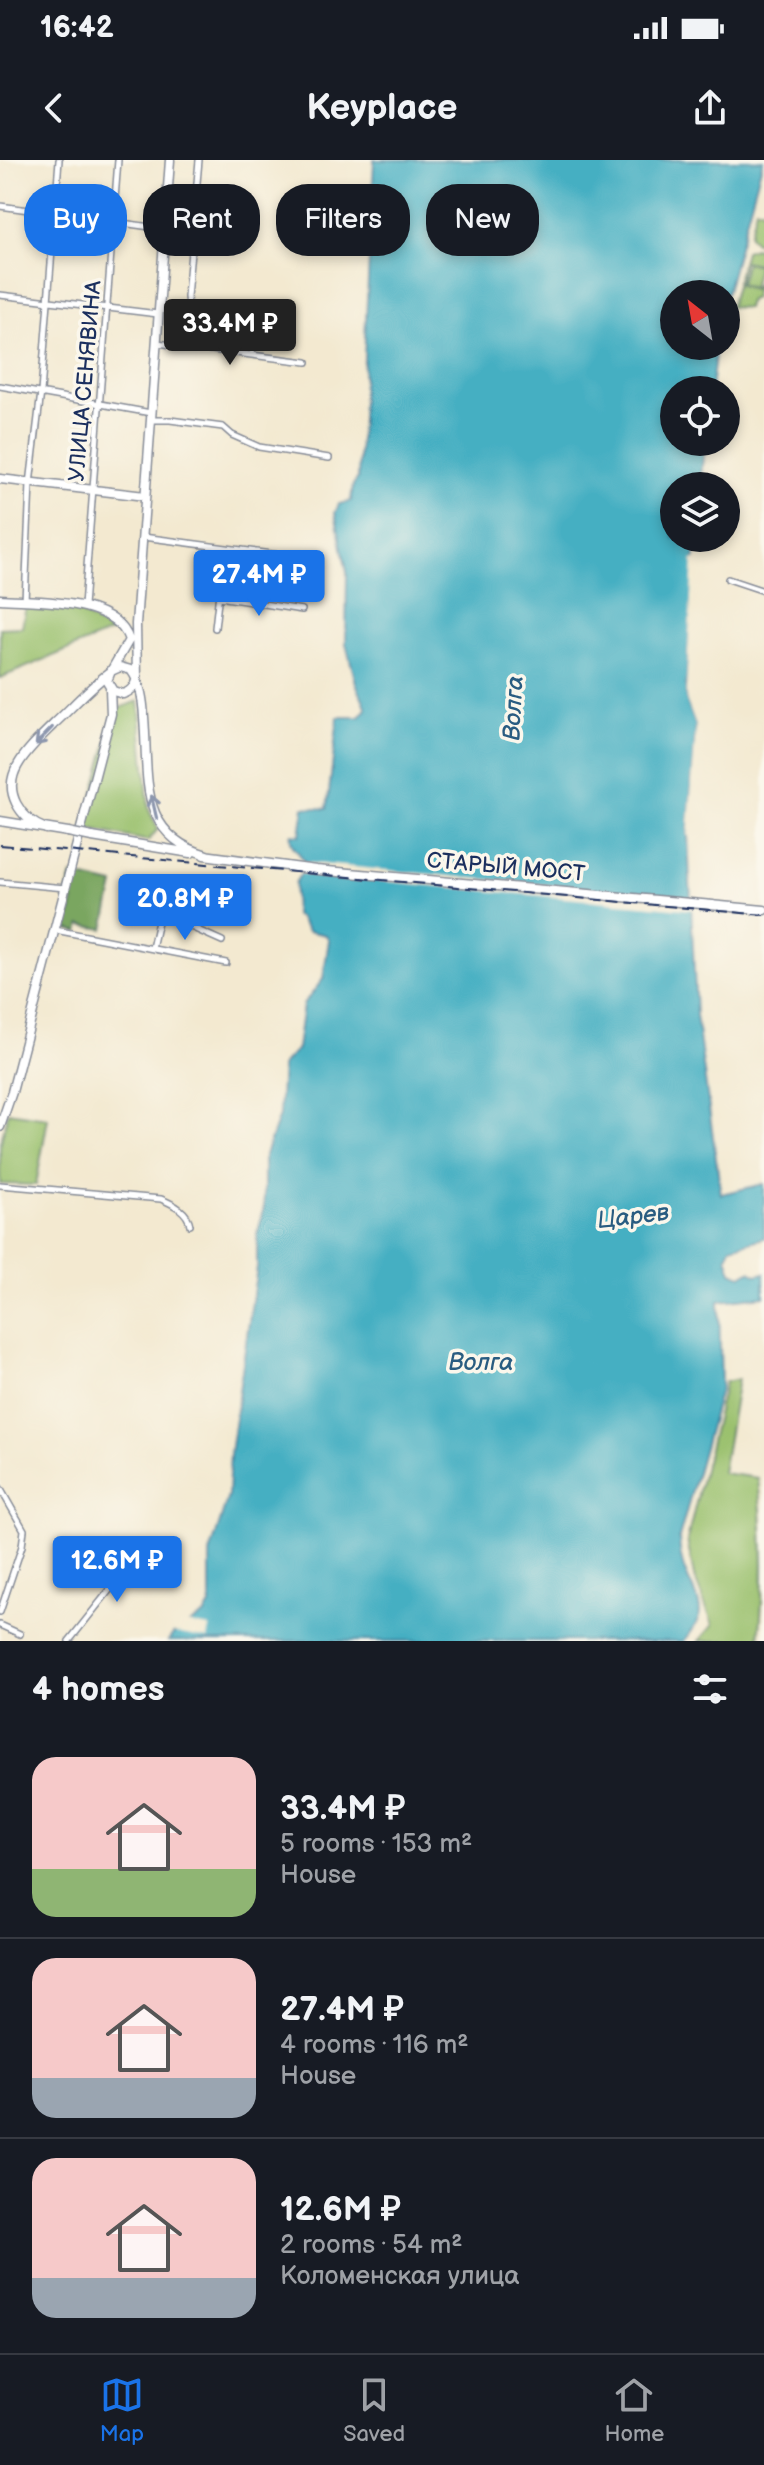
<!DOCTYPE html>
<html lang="en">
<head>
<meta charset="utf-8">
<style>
  :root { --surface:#171b24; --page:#20242c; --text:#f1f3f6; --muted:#9ea1a6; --line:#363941; --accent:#1a73e8 }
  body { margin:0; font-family:"Balsamiq Sans",sans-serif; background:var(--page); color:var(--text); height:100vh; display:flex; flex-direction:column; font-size:30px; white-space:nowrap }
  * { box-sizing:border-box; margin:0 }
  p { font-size:26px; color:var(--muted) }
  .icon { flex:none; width:44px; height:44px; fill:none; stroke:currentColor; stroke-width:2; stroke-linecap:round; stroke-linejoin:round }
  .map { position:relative; height:1481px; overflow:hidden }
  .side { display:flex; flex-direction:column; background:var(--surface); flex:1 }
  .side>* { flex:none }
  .banner { position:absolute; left:24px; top:24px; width:716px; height:72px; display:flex; gap:16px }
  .needle { width:52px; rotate:329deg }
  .buttons { position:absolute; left:660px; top:120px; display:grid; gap:16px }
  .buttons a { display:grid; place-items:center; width:80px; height:80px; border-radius:50%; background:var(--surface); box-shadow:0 4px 12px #0003; font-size:40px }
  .price { position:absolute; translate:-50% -68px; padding:0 18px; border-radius:8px; background:var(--accent); color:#fff; font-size:26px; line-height:52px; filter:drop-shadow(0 2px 4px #0008) }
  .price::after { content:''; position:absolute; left:50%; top:48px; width:24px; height:18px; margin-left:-12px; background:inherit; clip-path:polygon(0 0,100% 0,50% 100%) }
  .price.current { background:#222; color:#fff }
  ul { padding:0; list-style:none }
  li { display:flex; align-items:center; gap:24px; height:200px; padding:0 32px }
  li+li { border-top:2px solid var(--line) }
  li span { display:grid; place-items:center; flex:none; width:224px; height:160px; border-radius:24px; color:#555 }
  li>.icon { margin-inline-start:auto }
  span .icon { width:96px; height:96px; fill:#fffc; stroke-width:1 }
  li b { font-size:34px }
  h2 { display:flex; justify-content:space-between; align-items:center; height:96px; padding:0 32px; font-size:34px }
  .pill { padding:0 28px; border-radius:32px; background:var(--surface); box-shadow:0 4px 12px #0003; font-size:28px; line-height:72px }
  .pill.current { background:var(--accent); color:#fff }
  .status { display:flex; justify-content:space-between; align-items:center; height:56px; padding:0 40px; background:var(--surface); direction:ltr }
  .status svg { height:22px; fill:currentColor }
  header { display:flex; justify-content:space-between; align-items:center; height:104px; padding:0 32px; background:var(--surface); font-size:36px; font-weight:800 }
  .menu { display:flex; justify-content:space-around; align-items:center; height:112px; border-top:2px solid var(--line); background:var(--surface); font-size:22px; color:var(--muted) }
  .menu a { display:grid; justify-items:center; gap:4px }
  .menu .current { color:var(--accent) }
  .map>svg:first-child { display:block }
  .green { fill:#99c06c; stroke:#5a7865; stroke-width:2 }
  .forest { fill:#7aa660; stroke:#4a6a5f; stroke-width:2 }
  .water { fill:#44afc2; stroke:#306f90; stroke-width:2 }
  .pier { fill:#f3e9d0 }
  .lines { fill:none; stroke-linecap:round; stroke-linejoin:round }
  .minor-casing { stroke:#878c97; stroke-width:8 }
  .major-casing { stroke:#878c97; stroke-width:11 }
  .minor { stroke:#fff; stroke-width:5 }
  .major { stroke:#fff; stroke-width:8 }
  .rail { stroke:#1b2f5e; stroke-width:2; stroke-dasharray:12 6; stroke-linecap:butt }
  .major-bridge-casing { stroke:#878c97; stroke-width:11; stroke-linecap:butt }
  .major-bridge { stroke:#fff; stroke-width:8 }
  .oneway { stroke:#8d97ae }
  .labels { text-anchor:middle; stroke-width:7; stroke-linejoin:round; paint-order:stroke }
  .street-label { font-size:22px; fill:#1b2f5e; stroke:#fbf7ec }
  .water-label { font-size:24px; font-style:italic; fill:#295c81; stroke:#fbf7ec }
</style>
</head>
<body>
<div class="status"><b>16:42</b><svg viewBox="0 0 49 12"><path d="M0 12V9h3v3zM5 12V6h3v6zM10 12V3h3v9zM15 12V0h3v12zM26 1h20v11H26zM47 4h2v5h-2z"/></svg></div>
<header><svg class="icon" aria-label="back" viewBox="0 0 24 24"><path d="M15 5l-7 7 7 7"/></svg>Keyplace<svg class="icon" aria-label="share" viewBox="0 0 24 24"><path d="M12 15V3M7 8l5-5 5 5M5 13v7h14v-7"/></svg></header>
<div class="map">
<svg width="764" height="1481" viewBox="0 0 764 1481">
  <rect width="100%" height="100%" fill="#fbf7ec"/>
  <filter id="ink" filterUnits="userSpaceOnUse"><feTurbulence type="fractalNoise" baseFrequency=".0125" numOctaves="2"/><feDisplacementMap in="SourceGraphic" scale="16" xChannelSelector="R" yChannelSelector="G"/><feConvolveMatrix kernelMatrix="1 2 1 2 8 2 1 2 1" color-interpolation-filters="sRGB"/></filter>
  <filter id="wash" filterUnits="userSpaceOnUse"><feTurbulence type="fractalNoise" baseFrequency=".006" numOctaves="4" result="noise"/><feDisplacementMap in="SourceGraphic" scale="32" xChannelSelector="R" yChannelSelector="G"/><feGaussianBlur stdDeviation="1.8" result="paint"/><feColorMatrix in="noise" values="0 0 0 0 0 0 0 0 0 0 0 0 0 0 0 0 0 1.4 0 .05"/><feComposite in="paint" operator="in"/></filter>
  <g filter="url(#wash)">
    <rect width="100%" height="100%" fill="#f3e9d0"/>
    <path class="green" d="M756,48L764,50V83L755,82L749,76Z
      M754,88L763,90L759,104L743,101L738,125L753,129L757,123L754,138L749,140L747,148L730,147L745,91Z
      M746,102L758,105L752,128L740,124Z
      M26,445L74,449L111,472L0,518V468L22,467Z
      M139,541L149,650L158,669L148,681L84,668L117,549Z
      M8,952L48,958L36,1025L0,1024V986Z
      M738,1219L722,1313L758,1318C764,1371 764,1429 759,1481H699L713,1465L694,1416L687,1380L725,1222Z"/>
    <path class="forest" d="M72,715L114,725L104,769L81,765L79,772L67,769L74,740L65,738Z"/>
    <path class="water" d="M374,0H763L726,134H674V186H716L711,230H674V282H710L703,297L700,326H674V378H696L686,528V539L696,566L688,676L696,855L721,1034L764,1024V1078L731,1087L727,1097L732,1112L741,1116L750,1111L757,1115L764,1113V1136L719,1141L721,1226L679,1378C680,1391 681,1404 687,1416C700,1446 709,1452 684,1481H168L173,1474L205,1454L210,1445V1394L228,1336L230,1293L257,1107V1076L264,1047V997L279,956L282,905L297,889L303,845L323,819L329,780L326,775L308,771L299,758L294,755L295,723L303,710L304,701C299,690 289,688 291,674L300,675L304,647L327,649L338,557H360L367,549L356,523L346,484L347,412L335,353L339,344L351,341L353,325L358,318Z"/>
    <path class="pier" d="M693,399L697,400L690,535L700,566L692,676H688L696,566L686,539V528Z
      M300,702L694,739L695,750L296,713Z
      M184,1463L210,1467L208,1479L170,1472Z"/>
  </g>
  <g filter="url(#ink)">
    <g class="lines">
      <defs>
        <path id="minor" d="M0,46L165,69
          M0,135L158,154
          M157,183L307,202
          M186,187L189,157L187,137L199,0
          M252,195L257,159
          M0,226L151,253
          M151,260H170L223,267L232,275L259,287L329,298
          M143,377L287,396
          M221,415L277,422
          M728,419L764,431
          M219,437L302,450
          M25,441L30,324L41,232L59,0
          M84,446L118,0
          M215,468L221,415L220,388
          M0,722L65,728
          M55,770L226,803
          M152,788L159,757L164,755L222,781
          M0,1025L161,1039C173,1044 188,1051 190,1065
          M0,1328L24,1370L22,1386L0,1452
          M0,1465L20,1474
          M69,1481L143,1388"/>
        <path id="major" d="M170,0L136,464L137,517C135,526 132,531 123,534L113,531L107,521L111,511L120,507L131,510C141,523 143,541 144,557C149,618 137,675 207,695
          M0,319L145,336
          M0,439C36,442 115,437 129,480L111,511
          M0,661L68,672
          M46,669C20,659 2,632 18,605C27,589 42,576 55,563C73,546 89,528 109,513
          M92,677L191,693
          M204,695L316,710L713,745
          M710,745L764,750
          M0,967L12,932L111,554L110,529"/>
      </defs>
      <use href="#minor" class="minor-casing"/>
      <use href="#major" class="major-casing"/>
      <use href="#minor" class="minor"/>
      <use href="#major" class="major"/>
      <path class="rail" d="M0,685L764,755"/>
      <defs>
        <path id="major-bridge" d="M68,672L92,677"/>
      </defs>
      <use href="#major-bridge" class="major-bridge-casing"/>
      <use href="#major-bridge" class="major-bridge"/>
    </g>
    <defs><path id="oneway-shaft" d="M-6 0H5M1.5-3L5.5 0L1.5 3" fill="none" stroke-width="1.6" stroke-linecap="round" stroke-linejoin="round" transform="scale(2)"/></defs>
    <g class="oneway">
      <use href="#oneway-shaft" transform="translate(44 576) rotate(134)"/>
      <use href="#oneway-shaft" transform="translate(154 647) rotate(-103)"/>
    </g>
  </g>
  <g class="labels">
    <g class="street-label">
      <text transform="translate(84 221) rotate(-85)" y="8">УЛИЦА СЕНЯВИНА</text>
      <text transform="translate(506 706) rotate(5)" y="8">СТАРЫЙ МОСТ</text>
    </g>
    <g class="water-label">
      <text transform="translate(513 548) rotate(-87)" y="8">Волга</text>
      <text transform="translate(633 1056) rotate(-7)" y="8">Царев</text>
      <text x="481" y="1210">Волга</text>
    </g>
  </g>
</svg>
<div class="buttons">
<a><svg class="needle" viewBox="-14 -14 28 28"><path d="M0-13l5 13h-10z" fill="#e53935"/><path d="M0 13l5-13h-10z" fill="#9ea1a6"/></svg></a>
<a><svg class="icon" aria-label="locate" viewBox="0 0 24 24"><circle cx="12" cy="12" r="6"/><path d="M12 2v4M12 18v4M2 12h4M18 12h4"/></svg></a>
<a><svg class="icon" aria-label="layers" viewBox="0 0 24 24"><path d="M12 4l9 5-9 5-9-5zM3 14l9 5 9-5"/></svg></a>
</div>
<b class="price current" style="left:230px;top:207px">33.4M ₽</b>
<b class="price" style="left:259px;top:458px">27.4M ₽</b>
<b class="price" style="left:185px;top:782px">20.8M ₽</b>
<b class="price" style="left:117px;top:1444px">12.6M ₽</b>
<div class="banner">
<a class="pill current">Buy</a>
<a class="pill">Rent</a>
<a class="pill">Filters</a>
<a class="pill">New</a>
</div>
</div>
<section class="side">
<h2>4 homes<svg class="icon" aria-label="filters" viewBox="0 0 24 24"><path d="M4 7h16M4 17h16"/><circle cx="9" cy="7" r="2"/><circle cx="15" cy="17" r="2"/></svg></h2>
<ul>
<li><span style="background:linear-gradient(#f6c9c9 70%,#8fb573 0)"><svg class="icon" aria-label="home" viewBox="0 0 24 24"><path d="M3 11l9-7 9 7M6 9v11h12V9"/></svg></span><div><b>33.4M ₽</b><p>5 rooms · 153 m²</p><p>House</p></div></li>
<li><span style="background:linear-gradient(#f6c9c9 75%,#9aa5b1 0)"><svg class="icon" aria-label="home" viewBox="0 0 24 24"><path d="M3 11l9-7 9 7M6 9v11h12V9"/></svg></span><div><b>27.4M ₽</b><p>4 rooms · 116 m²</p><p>House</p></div></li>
<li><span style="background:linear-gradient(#f6c9c9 75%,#9aa5b1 0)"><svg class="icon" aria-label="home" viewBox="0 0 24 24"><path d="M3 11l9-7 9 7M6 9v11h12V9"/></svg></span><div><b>12.6M ₽</b><p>2 rooms · 54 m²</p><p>Коломенская улица</p></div></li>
</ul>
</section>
<nav class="menu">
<a class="current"><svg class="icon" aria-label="map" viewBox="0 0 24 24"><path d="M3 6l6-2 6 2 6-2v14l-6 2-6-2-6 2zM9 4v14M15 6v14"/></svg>Map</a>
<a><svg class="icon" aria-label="saved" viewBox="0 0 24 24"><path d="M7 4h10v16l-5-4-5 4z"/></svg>Saved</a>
<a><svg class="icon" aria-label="home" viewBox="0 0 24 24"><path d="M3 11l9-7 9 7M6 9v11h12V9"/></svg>Home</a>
</nav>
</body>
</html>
